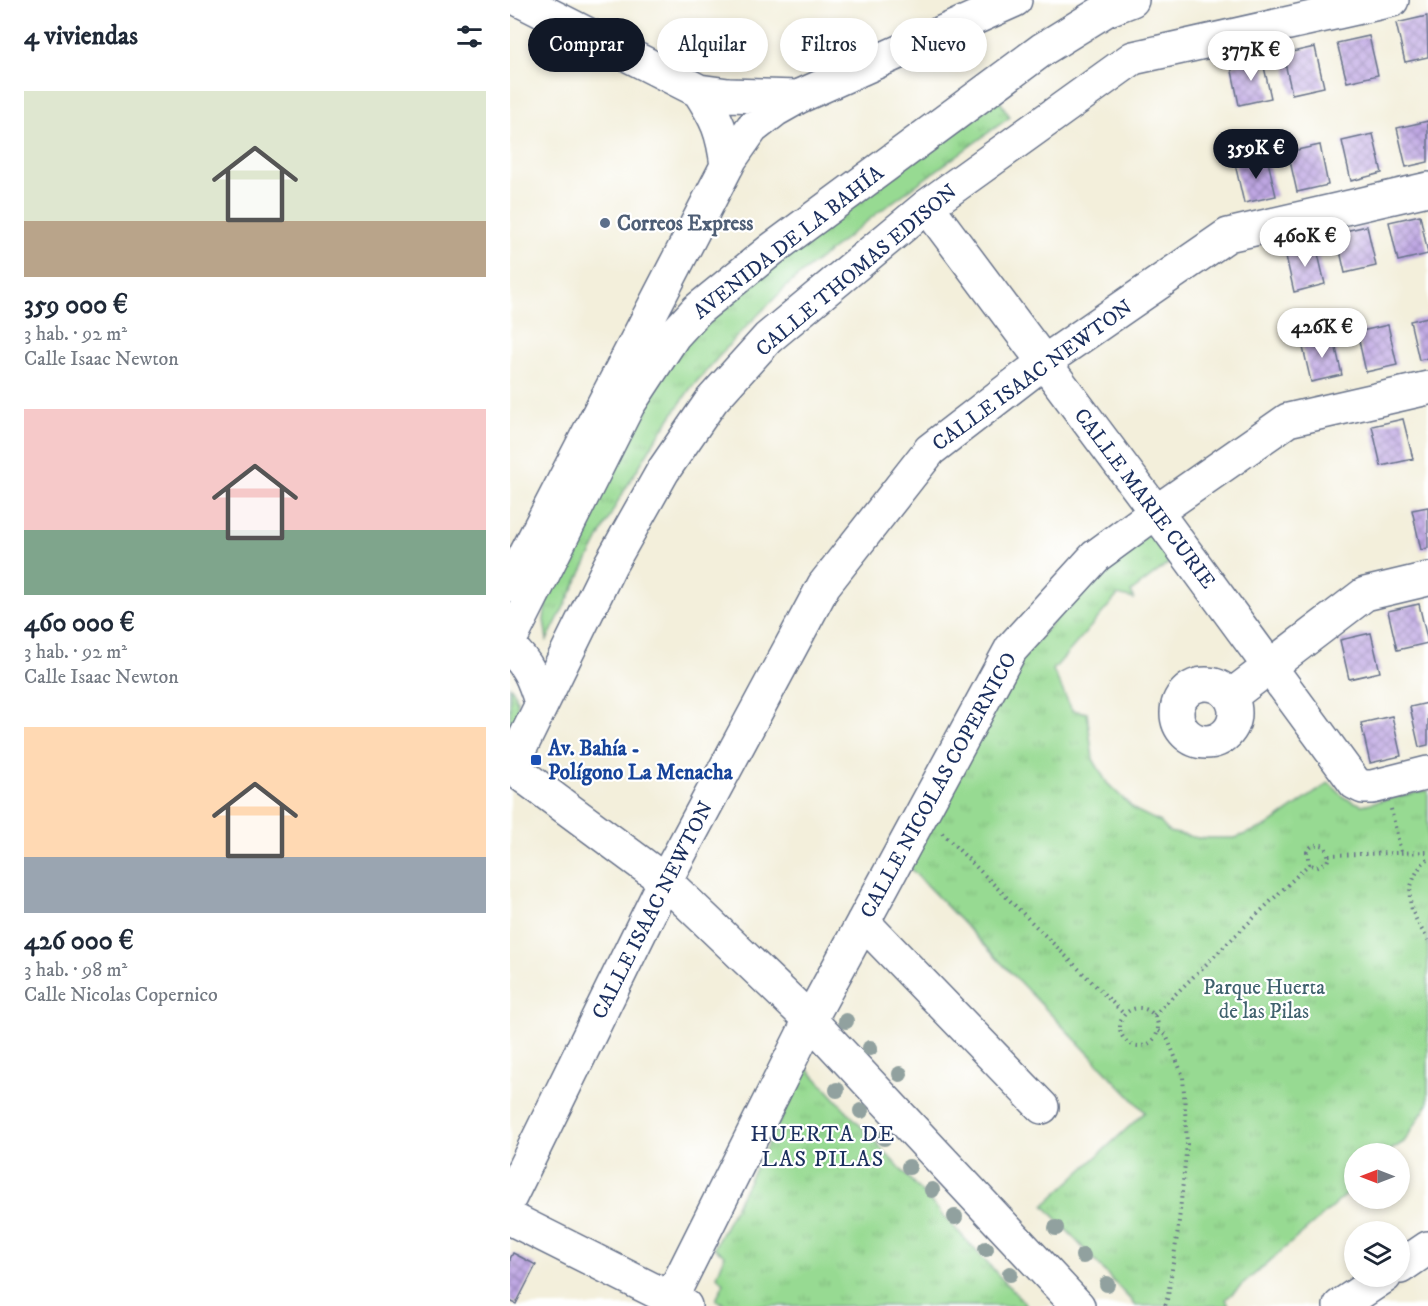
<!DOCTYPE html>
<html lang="es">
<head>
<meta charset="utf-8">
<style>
  :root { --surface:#fff; --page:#f2f2f3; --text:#1f2937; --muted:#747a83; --accent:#111827 }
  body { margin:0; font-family:"IM FELL DW Pica",serif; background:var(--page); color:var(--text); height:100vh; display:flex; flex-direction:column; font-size:22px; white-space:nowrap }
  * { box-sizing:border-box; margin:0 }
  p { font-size:20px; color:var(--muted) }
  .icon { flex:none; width:33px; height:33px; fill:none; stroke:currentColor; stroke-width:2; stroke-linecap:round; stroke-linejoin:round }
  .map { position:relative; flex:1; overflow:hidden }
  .details { display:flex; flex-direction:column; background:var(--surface); width:510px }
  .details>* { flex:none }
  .banner { position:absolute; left:18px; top:18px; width:570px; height:54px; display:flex; gap:12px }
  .needle { width:39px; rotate:270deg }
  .fabs { position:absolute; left:834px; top:1143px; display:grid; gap:12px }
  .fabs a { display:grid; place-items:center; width:66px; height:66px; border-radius:50%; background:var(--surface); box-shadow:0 3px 9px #0003; font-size:30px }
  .price { position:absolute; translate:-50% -51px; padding:0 14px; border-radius:21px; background:#fff; color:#222; font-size:20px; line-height:39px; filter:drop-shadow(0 2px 3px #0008) }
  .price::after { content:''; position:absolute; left:50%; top:36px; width:18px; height:14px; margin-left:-9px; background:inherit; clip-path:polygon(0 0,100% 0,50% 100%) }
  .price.current { background:var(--accent); color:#fff }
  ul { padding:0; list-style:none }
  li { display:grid; align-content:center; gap:12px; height:318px; padding:0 24px }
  li span { display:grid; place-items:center; height:186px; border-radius:0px; color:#555 }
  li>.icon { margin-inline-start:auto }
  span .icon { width:108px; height:108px; fill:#fffc; stroke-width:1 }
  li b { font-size:26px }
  h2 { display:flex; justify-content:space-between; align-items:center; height:72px; padding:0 24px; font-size:26px }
  .pill { padding:0 21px; border-radius:27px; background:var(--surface); box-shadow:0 3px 9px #0003; font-size:21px; line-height:54px }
  .pill.current { background:var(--accent); color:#fff }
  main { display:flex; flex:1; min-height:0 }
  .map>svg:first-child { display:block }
  .grass { fill:url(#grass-tufts); stroke:#598478; stroke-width:1.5 }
  .building { fill:url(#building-cross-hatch) }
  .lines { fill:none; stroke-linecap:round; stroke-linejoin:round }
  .minor-casing { stroke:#67728a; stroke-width:36 }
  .path { stroke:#67728a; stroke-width:4; stroke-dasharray:1.5 4.5; stroke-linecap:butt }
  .minor { stroke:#fff; stroke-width:33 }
  .tree { fill:#91a19f }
  .service-dot { fill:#5c6f8a; stroke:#fff; stroke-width:2 }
  .transit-dot { fill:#1a4fb4; stroke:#fff; stroke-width:2 }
  .labels { text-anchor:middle; stroke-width:4.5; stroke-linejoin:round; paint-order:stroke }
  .service-label { font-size:21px; font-weight:bold; fill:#4e5e75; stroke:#fff; text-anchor:start }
  .street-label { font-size:21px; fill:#1b2f5e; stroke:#fff }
  .transit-label { font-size:21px; font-weight:bold; fill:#164399; stroke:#fff; text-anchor:start }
  .park-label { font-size:21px; fill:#40626e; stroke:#fff }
  .neighbourhood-label { font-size:22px; letter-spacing:1.5px; fill:#1b2f5e; stroke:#fff }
</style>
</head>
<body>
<main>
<section class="details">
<h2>4 viviendas<svg class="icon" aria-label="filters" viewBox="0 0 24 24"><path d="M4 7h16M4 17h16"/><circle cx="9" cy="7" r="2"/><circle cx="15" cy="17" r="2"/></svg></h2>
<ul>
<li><span style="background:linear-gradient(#dfe7d0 70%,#b9a48a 0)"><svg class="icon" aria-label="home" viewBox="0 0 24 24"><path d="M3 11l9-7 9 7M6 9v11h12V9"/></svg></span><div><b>359 000 €</b><p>3 hab. · 92 m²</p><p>Calle Isaac Newton</p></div></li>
<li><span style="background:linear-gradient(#f6c9c9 65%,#7fa58c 0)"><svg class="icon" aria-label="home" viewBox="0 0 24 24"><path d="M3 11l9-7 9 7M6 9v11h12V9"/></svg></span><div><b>460 000 €</b><p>3 hab. · 92 m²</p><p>Calle Isaac Newton</p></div></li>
<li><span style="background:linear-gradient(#ffd9b3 70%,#9aa5b1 0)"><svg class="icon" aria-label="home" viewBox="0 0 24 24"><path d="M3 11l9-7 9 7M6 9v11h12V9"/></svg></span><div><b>426 000 €</b><p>3 hab. · 98 m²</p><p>Calle Nicolas Copernico</p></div></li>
</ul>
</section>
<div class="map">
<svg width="918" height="1306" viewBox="0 0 918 1306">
  <defs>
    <pattern id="grass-tufts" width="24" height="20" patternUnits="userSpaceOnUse" patternTransform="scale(1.5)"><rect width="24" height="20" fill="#97da92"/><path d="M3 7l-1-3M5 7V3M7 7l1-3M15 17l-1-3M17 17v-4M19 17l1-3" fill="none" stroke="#82bb80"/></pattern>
    <pattern id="building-cross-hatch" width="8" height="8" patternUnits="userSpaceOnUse" patternTransform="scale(1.5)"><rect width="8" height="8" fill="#bfa7e3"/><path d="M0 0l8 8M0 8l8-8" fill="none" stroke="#9a88bb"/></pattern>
  </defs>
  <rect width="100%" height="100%" fill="#fff"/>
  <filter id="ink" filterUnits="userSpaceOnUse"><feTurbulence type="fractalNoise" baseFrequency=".0167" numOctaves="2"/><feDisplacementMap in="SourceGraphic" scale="12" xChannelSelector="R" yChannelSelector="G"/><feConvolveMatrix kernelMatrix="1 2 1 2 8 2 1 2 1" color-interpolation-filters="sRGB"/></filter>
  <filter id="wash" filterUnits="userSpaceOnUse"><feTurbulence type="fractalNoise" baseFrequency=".008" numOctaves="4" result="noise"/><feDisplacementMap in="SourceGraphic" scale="24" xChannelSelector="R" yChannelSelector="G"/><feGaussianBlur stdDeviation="1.35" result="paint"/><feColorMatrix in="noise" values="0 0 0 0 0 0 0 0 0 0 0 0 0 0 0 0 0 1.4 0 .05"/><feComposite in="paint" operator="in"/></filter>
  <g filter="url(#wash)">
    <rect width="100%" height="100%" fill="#f3efdb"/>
    <path class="grass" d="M484,92L500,117L366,214L280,283L228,335L180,389L146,439L108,501L37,640L34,620L36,603L130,405L185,326Z
      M639,531L659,563L621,592L624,599L608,595L543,670L562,710L577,713L583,759L597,783L625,810L650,822L659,832L688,838H725L757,826L819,783L835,798L852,805L918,790V1104L894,1142L876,1153L844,1154V1185L835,1196L716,1299L719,1306H626L534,1205L635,1112L397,865L501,672L584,572Z
      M0,686C14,702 6,724 0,742Z
      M297,1068L517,1306H218L206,1300L214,1283L207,1276L215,1255L204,1248Z"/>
    <g id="blocks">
      <path class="building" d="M917,16L918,57L895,62L886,23Z
        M859,36L868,75L837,82L827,43Z
        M805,47L814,87L782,94L773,54Z
        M752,58L761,98L729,105L721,66Z
        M918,121V162L896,167L887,128Z
        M863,134L872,173L841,181L832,141Z
        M810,145L818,185L787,192L778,152Z
        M757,157L766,196L734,203L725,164Z
        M910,215L918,254L888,261L879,222Z
        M857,226L866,266L835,273L826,233Z
        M806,245L815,284L784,292L775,252Z
        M918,317V358L909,360L900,321Z
        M878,325L887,365L856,372L847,332Z
        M823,335L832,375L801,382L792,343Z
        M893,419L903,459L871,466L862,426Z
        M918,507V548L911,550L902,510Z
        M909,604L918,643L887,650L878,611Z
        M861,633L870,672L839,679L830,640Z
        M918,703V745L909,747L900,707Z
        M882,716L891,756L860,763L851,723Z
        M3,1253L26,1265L6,1304L0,1301V1259Z"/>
    </g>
  </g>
  <g filter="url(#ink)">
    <use href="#blocks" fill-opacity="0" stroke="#67728a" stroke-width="1.5"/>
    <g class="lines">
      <defs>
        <path id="minor" d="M10,0L189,91L218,95L288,97
          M189,91C207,119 213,132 217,166
          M417,206L646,512L845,783L853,787H862L918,773
          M0,585L221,158L242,128L265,110L288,97L505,0
          M0,640L118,405L164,335L187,310L261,250L533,49L596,10L622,0
          M0,648C18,663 24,680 31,702
          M667 713a29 29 0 1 1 58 0a29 29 0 1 1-58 0Z
          M721,696L855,594L918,579
          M1,767L155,881L300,1020L568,1306
          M0,769L100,565L153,471L202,400L258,338L417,206L623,58L882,0
          M353,922L532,1107
          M0,1197L155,881L314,585L420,450L534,362L718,235L918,189
          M0,1218L175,1306
          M890,1267L918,1248
          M157,1306L300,1020L501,649L586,556L646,512L778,420L918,388
          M830,1306L875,1276"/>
      </defs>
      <use href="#minor" class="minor-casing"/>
      <path class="path" d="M881,809L891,852
        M432,833L614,1014
        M819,855L918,852
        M918,859C911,864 907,871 904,878C893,902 906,920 918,940
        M610 1027a19 19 0 1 1 38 0a19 19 0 1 1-38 0Z
        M644,1015L799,864L797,852C801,845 806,843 815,846L819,857L817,862L806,867L799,864
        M649,1031L656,1035L673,1076L677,1144L668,1230L658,1296L655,1306"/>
      <use href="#minor" class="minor"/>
    </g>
    <g class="tree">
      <circle cx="336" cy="1021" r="8"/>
      <circle cx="360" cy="1048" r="8"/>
      <circle cx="390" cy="1074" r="8"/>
      <circle cx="327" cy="1090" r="8"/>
      <circle cx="351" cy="1111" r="8"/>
      <circle cx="374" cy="1138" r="8"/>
      <circle cx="399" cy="1167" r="8"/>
      <circle cx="422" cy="1190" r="8"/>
      <circle cx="445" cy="1217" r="8"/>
      <circle cx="546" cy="1228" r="8"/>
      <circle cx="476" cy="1249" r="8"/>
      <circle cx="573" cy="1256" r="8"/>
      <circle cx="500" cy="1274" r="8"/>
      <circle cx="597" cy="1284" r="8"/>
    </g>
  </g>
  <circle class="service-dot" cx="95" cy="223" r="6"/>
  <rect class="transit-dot" x="20" y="754" width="12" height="12" rx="3"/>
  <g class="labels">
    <g class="service-label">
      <text x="107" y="230">Correos Express</text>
    </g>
    <g class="street-label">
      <text transform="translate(278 242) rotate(-38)" y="7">AVENIDA DE LA BAHÍA</text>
      <text transform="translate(346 270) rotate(-40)" y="7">CALLE THOMAS EDISON</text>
      <text transform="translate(522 375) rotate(-36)" y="7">CALLE ISAAC NEWTON</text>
      <text transform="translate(635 498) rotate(53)" y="7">CALLE MARIE CURIE</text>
      <text transform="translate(428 785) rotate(-61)" y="7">CALLE NICOLAS COPERNICO</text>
      <text transform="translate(142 910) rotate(-63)" y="7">CALLE ISAAC NEWTON</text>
    </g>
    <g class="transit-label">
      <text x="38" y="755">Av. Bahía -<tspan x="38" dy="24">Polígono La Menacha</tspan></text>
    </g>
    <g class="park-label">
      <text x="754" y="994">Parque Huerta<tspan x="754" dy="24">de las Pilas</tspan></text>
    </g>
    <g class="neighbourhood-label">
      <text x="313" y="1141">HUERTA DE<tspan x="313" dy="25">LAS PILAS</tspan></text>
    </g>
  </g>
</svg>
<div class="fabs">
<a><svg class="needle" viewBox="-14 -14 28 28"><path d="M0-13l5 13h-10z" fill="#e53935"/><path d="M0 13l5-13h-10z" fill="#747a83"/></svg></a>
<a><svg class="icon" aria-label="layers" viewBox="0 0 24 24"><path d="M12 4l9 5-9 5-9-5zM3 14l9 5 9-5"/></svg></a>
</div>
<b class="price" style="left:741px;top:82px">377K €</b>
<b class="price current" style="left:746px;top:180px">359K €</b>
<b class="price" style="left:795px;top:268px">460K €</b>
<b class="price" style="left:812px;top:359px">426K €</b>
<div class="banner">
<a class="pill current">Comprar</a>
<a class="pill">Alquilar</a>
<a class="pill">Filtros</a>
<a class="pill">Nuevo</a>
</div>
</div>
</main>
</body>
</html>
